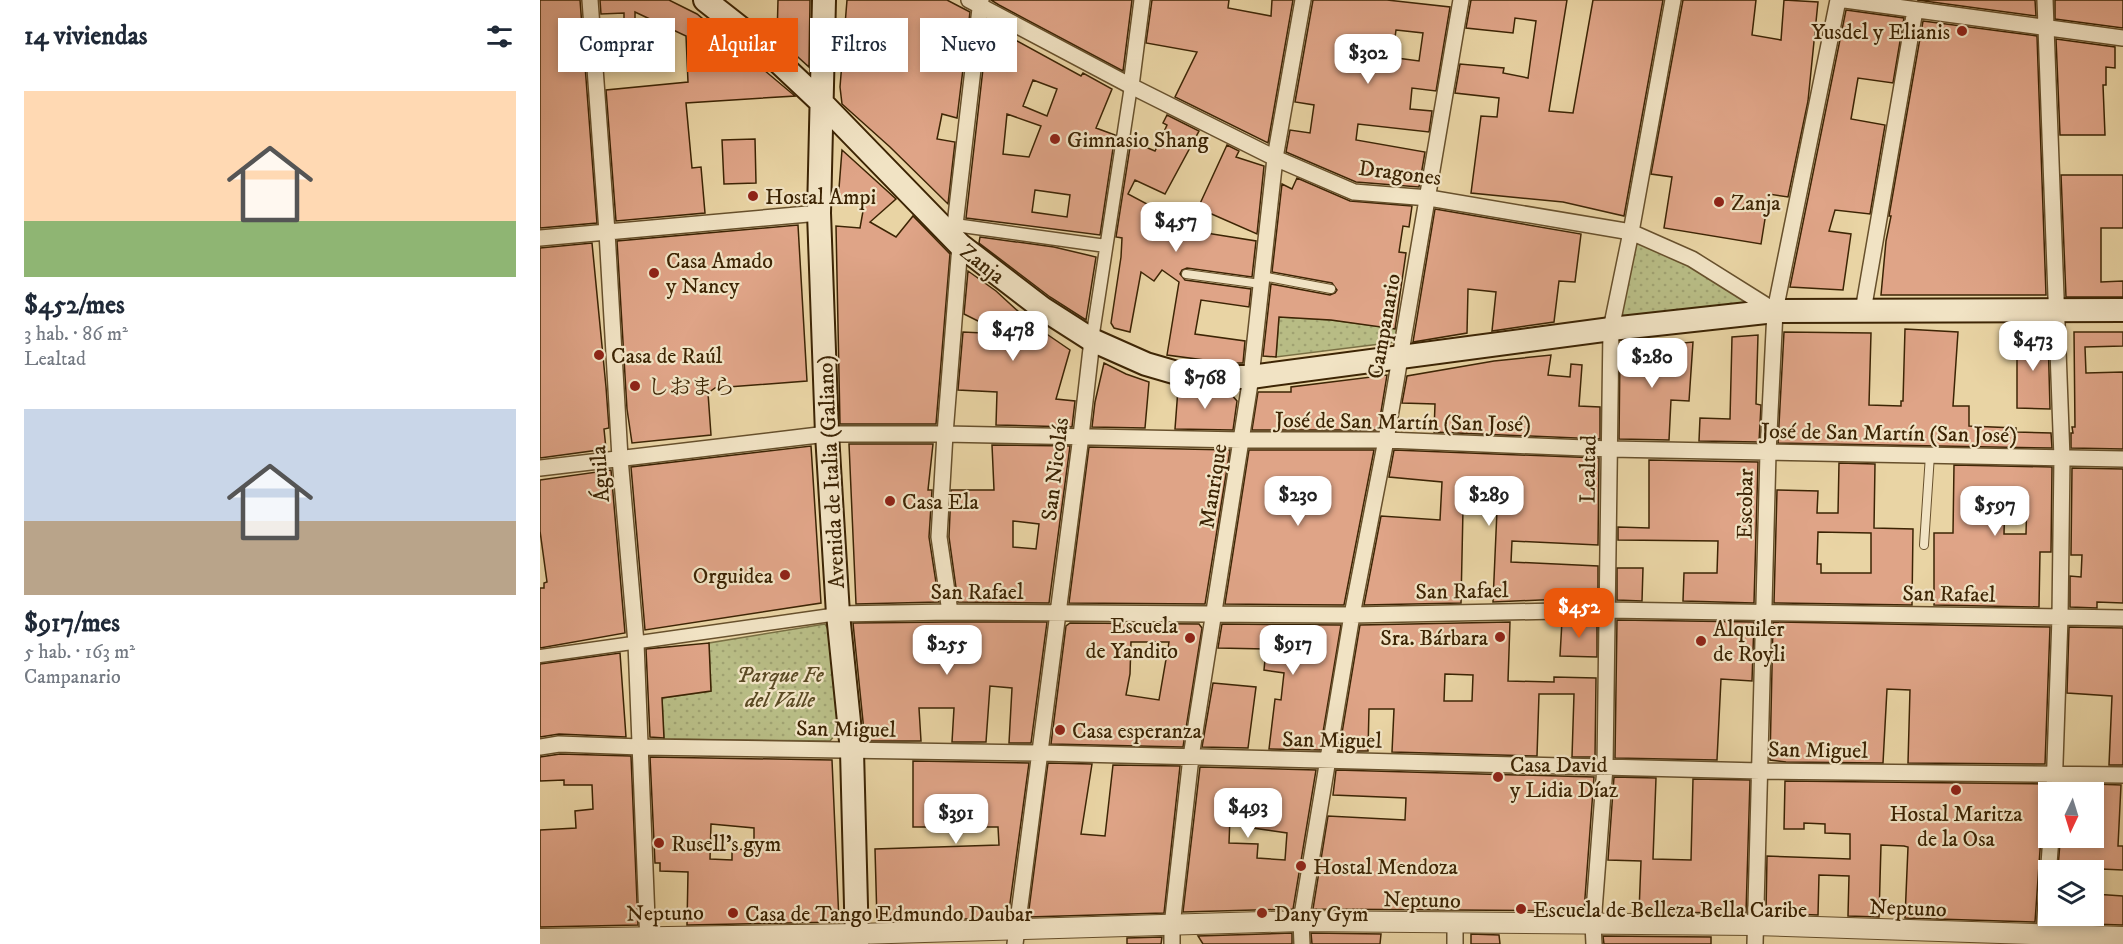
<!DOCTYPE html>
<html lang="es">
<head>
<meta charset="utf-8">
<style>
  :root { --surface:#fff; --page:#f6f6f7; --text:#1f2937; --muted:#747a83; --accent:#ea580c }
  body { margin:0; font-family:"IM FELL DW Pica","Noto Serif JP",serif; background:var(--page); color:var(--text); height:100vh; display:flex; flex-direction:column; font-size:22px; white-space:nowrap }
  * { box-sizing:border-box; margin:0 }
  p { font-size:20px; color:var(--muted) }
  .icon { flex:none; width:33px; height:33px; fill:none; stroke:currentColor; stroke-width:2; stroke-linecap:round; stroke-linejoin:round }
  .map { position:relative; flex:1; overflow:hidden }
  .side { display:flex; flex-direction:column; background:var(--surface); width:540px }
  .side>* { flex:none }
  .top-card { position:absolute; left:18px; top:18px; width:570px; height:54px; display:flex; gap:12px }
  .needle { width:39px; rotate:184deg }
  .fabs { position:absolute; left:1498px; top:782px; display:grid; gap:12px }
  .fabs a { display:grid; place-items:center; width:66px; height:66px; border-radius:0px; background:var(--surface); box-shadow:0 3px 9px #0003; font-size:30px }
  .price { position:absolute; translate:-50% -51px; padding:0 14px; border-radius:12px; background:#fff; color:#222; font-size:20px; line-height:39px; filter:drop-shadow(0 2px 3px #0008) }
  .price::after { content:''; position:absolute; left:50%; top:36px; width:18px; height:14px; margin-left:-9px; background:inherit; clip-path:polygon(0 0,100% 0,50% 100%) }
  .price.current { background:var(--accent); color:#fff }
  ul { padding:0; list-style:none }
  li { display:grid; align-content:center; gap:12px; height:318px; padding:0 24px }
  li span { display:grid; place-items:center; height:186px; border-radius:0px; color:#555 }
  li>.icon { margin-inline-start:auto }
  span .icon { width:108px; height:108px; fill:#fffc; stroke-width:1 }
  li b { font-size:26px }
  h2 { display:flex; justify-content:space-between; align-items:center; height:72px; padding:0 24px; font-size:26px }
  .chip { padding:0 21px; border-radius:0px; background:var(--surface); box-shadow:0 3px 9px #0003; font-size:21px; line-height:54px }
  .chip.current { background:var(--accent); color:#fff }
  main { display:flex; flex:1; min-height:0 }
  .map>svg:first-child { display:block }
  .park { fill:url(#park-dots); stroke:#7a7044; stroke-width:1.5 }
  .building { fill:#dfa487; stroke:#3c2404; stroke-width:1.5; fill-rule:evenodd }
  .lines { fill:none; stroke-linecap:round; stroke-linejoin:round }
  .service-casing { stroke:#67502c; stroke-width:10 }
  .pedestrian-casing { stroke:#67502c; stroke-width:15 }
  .minor-casing { stroke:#67502c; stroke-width:18 }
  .tertiary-casing { stroke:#67502c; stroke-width:22 }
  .secondary-casing { stroke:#3c2404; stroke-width:26 }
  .service { stroke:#f1e3c4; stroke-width:8 }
  .pedestrian { stroke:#f1e3c4; stroke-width:12 }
  .minor { stroke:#f1e3c4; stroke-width:15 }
  .tertiary { stroke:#f1e3c4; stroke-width:20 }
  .secondary { stroke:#f1e3c4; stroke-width:22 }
  .poi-dot { fill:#8f2418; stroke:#f1e3c4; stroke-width:2 }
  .labels { text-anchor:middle; stroke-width:4.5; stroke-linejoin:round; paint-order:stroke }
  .poi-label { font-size:22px; fill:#3c2404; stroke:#f1e3c4; text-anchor:start }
  .street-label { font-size:22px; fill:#3c2404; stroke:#f1e3c4 }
  .park-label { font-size:22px; font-style:italic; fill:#5b4a24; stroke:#f1e3c4 }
</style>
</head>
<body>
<main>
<section class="side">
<h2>14 viviendas<svg class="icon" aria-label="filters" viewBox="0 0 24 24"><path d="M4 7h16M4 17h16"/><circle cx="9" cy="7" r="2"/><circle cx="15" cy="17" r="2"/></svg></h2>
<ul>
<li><span style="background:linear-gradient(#ffd9b3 70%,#8fb573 0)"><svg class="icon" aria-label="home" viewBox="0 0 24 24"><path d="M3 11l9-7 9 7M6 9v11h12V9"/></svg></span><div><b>$452/mes</b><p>3 hab. · 86 m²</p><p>Lealtad</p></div></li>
<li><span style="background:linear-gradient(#c9d6e8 60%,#b9a48a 0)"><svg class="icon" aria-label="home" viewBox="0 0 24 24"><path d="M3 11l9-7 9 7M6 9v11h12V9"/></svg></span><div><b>$917/mes</b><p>5 hab. · 163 m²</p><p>Campanario</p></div></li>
</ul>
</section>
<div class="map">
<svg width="1583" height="944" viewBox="0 0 1583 944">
  <defs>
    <pattern id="park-dots" width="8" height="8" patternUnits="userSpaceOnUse" patternTransform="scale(1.5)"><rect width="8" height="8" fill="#b8bc85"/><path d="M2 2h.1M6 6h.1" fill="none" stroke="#9fa171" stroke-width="1.8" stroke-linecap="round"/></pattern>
  </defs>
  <rect width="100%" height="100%" fill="#e9d4a4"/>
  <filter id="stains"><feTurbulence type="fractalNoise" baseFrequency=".00333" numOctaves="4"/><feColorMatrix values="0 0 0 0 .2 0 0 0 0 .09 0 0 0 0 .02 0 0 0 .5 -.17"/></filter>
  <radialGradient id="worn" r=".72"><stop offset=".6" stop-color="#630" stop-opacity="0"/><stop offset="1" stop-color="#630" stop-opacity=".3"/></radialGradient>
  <path class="park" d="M1091,232L1235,311L1071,329Z
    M739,317L791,320L858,329L856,342L736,357Z
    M285,624L290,632L299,730L290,741L124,739L122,698L171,691L169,643Z"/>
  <path class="building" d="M0,0H40L57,223L0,228Z
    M60,0H129L157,14L255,96L146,103L152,168L161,167L165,213L76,221L66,90L148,82L146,36L95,12V22H84V13L61,14Z
    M238,0H270L269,67L237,38Z
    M307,0H407L430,12L417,118L402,114L397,139L415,142L408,204L350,147L302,104L300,87Z
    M451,0H592L583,71L459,5Z
    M612,0H689L688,8L731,16L732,0H753L728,143L635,97L657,52L606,43Z
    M773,0H847L910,7L896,91L872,88L870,109L892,111L889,132L818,124L816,140L885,152L879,187L816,182L746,152L750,130L770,133L774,105L755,102ZM856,30L883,33L879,61L857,58L858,53H853Z
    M931,0H1027L1009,111L1033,113L1053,0H1123L1084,216L1023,202L931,193L941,116L957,117L959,98L915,93L920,64L964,68L963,73L988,78L996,21L975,18L973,33L926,28Z
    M1143,0H1216L1212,35L1241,40L1244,0L1278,2L1268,101L1248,197L1229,194L1221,244L1124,228L1132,177L1111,174Z
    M1377,0H1495L1496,16Z
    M1515,0H1583V28L1515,19Z
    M1306,10L1364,18L1353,83L1318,78L1311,119L1345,125L1330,214L1295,210L1289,231L1311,234L1303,290L1250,287Z
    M1383,21L1497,36L1506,295H1341L1346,241L1351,216H1349Z
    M448,25L541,76L543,73L572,89L556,128L575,135L560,235L426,218ZM493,80L517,89L507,116L483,106ZM467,114L501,126L489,157L463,154ZM495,190L530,195L527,217L492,212Z
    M1516,39L1575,47V68L1566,67V85H1563L1565,135H1520Z
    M627,115L659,131L625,194L595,180L588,194L648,226L647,230L716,241L712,277L647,268L642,270L640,274L645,280L711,289L709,307L661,300L655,334L705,341L703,363H687L627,355L639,282L622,270L614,281L601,272L590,332L574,328L571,323L581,257L582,238L576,237L591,141L615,151L627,125L623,123Z
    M215,139L216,183L184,184L182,140Z
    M687,145L699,151L696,157L724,166L717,234L658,208Z
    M302,150L356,199L330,222L356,237L373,216L410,254L396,424H300L296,226L320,228L325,200L298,201Z
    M1521,175H1583V228H1561V282L1583,281V297H1526Z
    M757,178L810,201L872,206L869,227L863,226L859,252L866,253L855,329L791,320L739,317L736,357L723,356L731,284L790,295L795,293L797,290L792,283L732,272L742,184L752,189Z
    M895,209L1041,234L1035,282L1019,281L1014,322L952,331L956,292L928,289L927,333L873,342Z
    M258,225L267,381L175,388L168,393L171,435L92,443L87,409L77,241Z
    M440,237L514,247L556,257L546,320L510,297L439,243Z
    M52,243L66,387L69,428L64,429L66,449L0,458V248Z
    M428,271L456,291L492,324L530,350L516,399L535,401L532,427L456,425L457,392L418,390L423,332L464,334L424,314Z
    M1365,329L1418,332L1413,406H1429V426L1476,428V432L1511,433L1512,448L1238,443L1244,332L1331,333L1329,405L1361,406V401H1363Z
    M1534,332H1583V346L1545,347L1546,373L1583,372V449L1531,448V433H1533L1532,427H1535Z
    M1477,334H1508L1510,409L1477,408Z
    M1218,335L1216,404L1221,405L1219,442L1159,441L1160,418L1190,419L1192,337Z
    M1153,342L1149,401L1131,400L1129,440L1079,439L1080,351L1083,349Z
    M1011,355L1008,375L1030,377L1031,364L1042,365L1039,406L1060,407V439L894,432L895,404L862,403L867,376L954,361Z
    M564,363L586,374L609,382L605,428L552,427L555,402Z
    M847,375L838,430H712L718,392H751V387Z
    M638,389L690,393L697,401L693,430L635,429Z
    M309,444H393L388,490H392L389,537L399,602L316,604Z
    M452,445L530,446L509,603L418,602L409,537L411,490H454ZM473,521L499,524L496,549L473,547Z
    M271,446L281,603L105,630L91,467Z
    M549,447L690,450L665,604L529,603Z
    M709,450H834L804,605L685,604Z
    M854,450L1059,458L1058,545L972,541L971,562L1058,566V600L1022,601V599L953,602L957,510L923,509L921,603L824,605L841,516L900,520L902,482L849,477Z
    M1109,460L1218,462L1214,603L1143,601L1144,573H1177L1178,541L1078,540V527L1109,528Z
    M1299,463L1335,464L1334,528L1373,529L1372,605L1234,603L1237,490L1278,491L1277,513H1298ZM1278,532L1331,533V573H1281V564H1277Z
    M1414,465L1512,467L1511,552H1500L1499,607L1394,605V533H1413ZM1465,497H1487L1486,534H1464Z
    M1532,468L1583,469V603L1557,602V608L1530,607V576L1541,577L1542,555H1531Z
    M71,470L85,633L0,648V588H4V583L7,582L0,531V480Z
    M1077,568H1103L1102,601L1077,600Z
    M1057,620V657L1020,656L1022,621Z
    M1077,620L1214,622L1212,681L1181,679L1177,760L1075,758Z
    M410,622H507L491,743H469L472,688L450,686L446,742H412L414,708H379L381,741H325L313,623Z
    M970,622L968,681L1014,682V677L1056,678L1055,757H1032L1034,694H999L997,756L852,752L854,709H829L828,751H799L820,625ZM905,674L933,675L932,701H904Z
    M1233,622L1510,627L1505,764L1368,763L1370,690L1347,689L1343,763L1246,762L1230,760Z
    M530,623L659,624L662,628L643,747L511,744L526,626ZM591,642H629L619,700L586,695L590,674Z
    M682,624L801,625L780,750L729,749L735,699L741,700L744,673L724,670L726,649L678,648Z
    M1529,627L1583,628V765H1569L1572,696L1527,693Z
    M169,643L171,691L122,698L124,738L110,737L106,649Z
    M80,653L86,737L19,734L0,737V664Z
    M673,683L716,687L708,748L662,747Z
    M20,754L91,756L98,925L0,927V830L36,828L35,811L53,809L52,785H24V780L0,781V757Z
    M110,757L292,760L299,922L147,925L148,872L120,871V863H115ZM171,824L214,828V850L192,849V860L170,859Z
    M373,761L489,763L468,918L337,921L335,849L459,845L458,827H373Z
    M508,763L552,764L541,834L565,836L573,765L640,766L624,913L488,917Z
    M660,767L776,770L753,909L643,912ZM690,818L714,822L713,828L747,833L745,860L717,858L718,844L689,843Z
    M796,770L1054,777L1044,911L773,909L788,816L865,820L866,798L793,795Z
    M1074,777L1116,778L1113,859L1151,860L1153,779L1210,780L1206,913L1099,912L1101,861L1068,860Z
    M1245,781L1505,784V796L1508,800L1506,829L1501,836L1495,922L1365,918L1368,847L1364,846L1341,845L1339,917L1308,916L1309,876L1279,875L1278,915L1226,913L1227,856L1310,859V834L1285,833V824L1264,823V829H1244Z
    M1554,784L1581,785L1578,846H1583V870L1518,867L1520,843L1552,844V837H1554Z
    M1554,894L1583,896V925L1516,923V915H1554Z
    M752,933V944H663L658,936Z
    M771,933L841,934L840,944H772Z
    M931,934L959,935L960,944H931Z
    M1063,936L1171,937V944H1064Z
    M622,937L621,944H587V938Z"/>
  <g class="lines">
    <defs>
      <path id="service" d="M646,274L721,284
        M722,276L791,289
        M1384,545L1390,455"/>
      <path id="pedestrian" d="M415,225L566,246
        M552,340L591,86
        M0,656L298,614"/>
      <path id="minor" d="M50,0L67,232L80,458L96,643L108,944
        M429,0L591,86L735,158L814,192L889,198L1091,232L1152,259L1235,311
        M1305,0L1583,38
        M1505,0L1522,458L1520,617L1514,792
        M591,86L602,0
        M411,237L415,225L441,0
        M0,238L279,213
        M1323,311L1375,10
        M0,468L287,434H405L702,440H846L1070,449L1583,459
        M410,612L399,537L405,434L420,245
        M298,614L410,612L812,615L1067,610L1583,618
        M0,747L19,744L101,747L500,753L1220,771L1583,775
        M915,924V944
        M475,944L541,436L552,340
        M632,944V926L651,757L711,377L735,158L763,0
        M762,944L761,921L812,615L846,440L921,0
        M1054,944L1053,924L1065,767L1071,329L1091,232L1133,0
        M1215,944L1228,453L1235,311L1298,0
        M1503,944L1511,837"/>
      <path id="tertiary" d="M0,939L317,934L761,921L1215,925L1583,937"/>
      <path id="secondary" d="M165,0L212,37L281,102L420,245L502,308L552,340L606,364L637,373L666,377H711L1071,329L1235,311L1583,310
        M284,0L279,213L287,434L298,614L312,751L317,944"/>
    </defs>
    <use href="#service" class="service-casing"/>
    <use href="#pedestrian" class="pedestrian-casing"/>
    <use href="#minor" class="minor-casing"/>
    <use href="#tertiary" class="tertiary-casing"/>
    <use href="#secondary" class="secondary-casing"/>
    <use href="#service" class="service"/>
    <use href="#pedestrian" class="pedestrian"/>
    <use href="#minor" class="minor"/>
    <use href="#tertiary" class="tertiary"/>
    <use href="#secondary" class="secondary"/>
  </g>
  <g class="poi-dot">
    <circle cx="1422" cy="31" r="6"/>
    <circle cx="515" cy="139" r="6"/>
    <circle cx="213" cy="196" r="6"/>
    <circle cx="1179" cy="202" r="6"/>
    <circle cx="114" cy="273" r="6"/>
    <circle cx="59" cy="355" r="6"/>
    <circle cx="95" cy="386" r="6"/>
    <circle cx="350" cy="501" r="6"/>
    <circle cx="245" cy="575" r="6"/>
    <circle cx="960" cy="637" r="6"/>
    <circle cx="650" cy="638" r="6"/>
    <circle cx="1161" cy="641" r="6"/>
    <circle cx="520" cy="730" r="6"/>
    <circle cx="958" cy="777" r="6"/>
    <circle cx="1416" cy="790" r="6"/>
    <circle cx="119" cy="843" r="6"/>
    <circle cx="761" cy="866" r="6"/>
    <circle cx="981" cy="909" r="6"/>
    <circle cx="193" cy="913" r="6"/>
    <circle cx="722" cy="913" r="6"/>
  </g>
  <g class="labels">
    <g class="poi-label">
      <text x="1410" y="39" text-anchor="end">Yusdel y Elianis</text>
      <text x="527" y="147">Gimnasio Shang</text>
      <text x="225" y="204">Hostal Ampi</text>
      <text x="1191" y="210">Zanja</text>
      <text x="126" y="268">Casa Amado<tspan x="126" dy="25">y Nancy</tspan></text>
      <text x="71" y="363">Casa de Raúl</text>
      <text x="107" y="394">しおまら</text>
      <text x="362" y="509">Casa Ela</text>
      <text x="233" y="583" text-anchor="end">Orguidea</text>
      <text x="638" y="633" text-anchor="end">Escuela<tspan x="638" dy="25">de Yandito</tspan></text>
      <text x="1173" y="636">Alquiler<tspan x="1173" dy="25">de Royli</tspan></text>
      <text x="948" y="645" text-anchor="end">Sra. Bárbara</text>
      <text x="532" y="738">Casa esperanza</text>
      <text x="970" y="772">Casa David<tspan x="970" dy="25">y Lidia Díaz</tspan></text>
      <text x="1416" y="821" text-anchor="middle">Hostal Maritza<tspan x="1416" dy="25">de la Osa</tspan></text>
      <text x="131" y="851">Rusell's gym</text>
      <text x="773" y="874">Hostal Mendoza</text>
      <text x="993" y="917">Escuela de Belleza Bella Caribe</text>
      <text x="205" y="921">Casa de Tango Edmundo Daubar</text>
      <text x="734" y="921">Dany Gym</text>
    </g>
    <g class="street-label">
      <text transform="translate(860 172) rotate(7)" y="8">Dragones</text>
      <text transform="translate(443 263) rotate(38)" y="8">Zanja</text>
      <text transform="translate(843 326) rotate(-80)" y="8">Campanario</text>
      <text transform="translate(863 421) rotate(1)" y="8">José de San Martín (San José)</text>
      <text transform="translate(1349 432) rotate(1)" y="8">José de San Martín (San José)</text>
      <text transform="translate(514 469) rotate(-83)" y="8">San Nicolás</text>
      <text transform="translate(1047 469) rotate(-89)" y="8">Lealtad</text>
      <text transform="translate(290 472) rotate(-93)" y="8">Avenida de Italia (Galiano)</text>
      <text transform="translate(59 474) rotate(-94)" y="8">Águila</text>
      <text transform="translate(672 486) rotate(-81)" y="8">Manrique</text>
      <text transform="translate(1204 504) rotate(-89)" y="8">Escobar</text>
      <text transform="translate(922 590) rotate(-1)" y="8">San Rafael</text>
      <text x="437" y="599">San Rafael</text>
      <text transform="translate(1409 593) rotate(1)" y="8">San Rafael</text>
      <text transform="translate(306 728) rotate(1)" y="8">San Miguel</text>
      <text transform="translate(792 739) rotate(1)" y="8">San Miguel</text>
      <text transform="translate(1278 749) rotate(1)" y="8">San Miguel</text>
      <text transform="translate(882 899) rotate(1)" y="8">Neptuno</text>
      <text transform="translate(1368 907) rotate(2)" y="8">Neptuno</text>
      <text transform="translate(125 912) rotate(-1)" y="8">Neptuno</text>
    </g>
    <g class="park-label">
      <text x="240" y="682">Parque Fe<tspan x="240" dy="25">del Valle</tspan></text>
    </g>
  </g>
  <rect width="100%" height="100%" filter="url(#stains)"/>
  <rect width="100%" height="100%" fill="url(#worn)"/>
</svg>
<div class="fabs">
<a><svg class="needle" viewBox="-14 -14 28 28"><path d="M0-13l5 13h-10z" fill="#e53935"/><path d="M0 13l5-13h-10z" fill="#747a83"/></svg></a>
<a><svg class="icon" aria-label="layers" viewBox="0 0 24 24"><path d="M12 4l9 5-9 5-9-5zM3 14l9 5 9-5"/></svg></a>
</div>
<b class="price" style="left:828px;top:85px">$302</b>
<b class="price" style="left:636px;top:253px">$457</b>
<b class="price" style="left:473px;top:362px">$478</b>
<b class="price" style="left:1493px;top:372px">$473</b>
<b class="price" style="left:1112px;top:389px">$280</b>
<b class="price" style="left:665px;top:410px">$768</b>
<b class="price" style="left:758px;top:527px">$230</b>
<b class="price" style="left:949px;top:527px">$289</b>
<b class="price" style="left:1455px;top:537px">$597</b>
<b class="price current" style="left:1039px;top:639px">$452</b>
<b class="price" style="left:407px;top:676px">$255</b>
<b class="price" style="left:753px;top:676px">$917</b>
<b class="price" style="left:708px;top:839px">$493</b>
<b class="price" style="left:416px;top:845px">$391</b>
<div class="top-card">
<a class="chip">Comprar</a>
<a class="chip current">Alquilar</a>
<a class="chip">Filtros</a>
<a class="chip">Nuevo</a>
</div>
</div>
</main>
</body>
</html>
